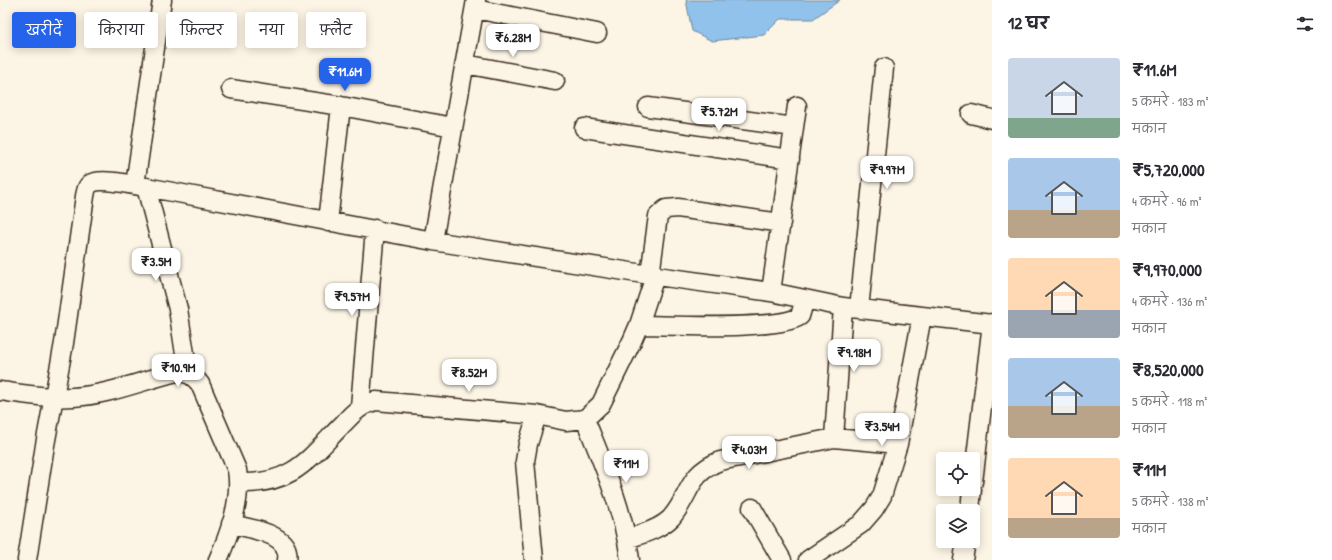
<!DOCTYPE html>
<html lang="hi">
<head>
<meta charset="utf-8">
<style>
  :root { --surface:#fff; --page:#f7f7f7; --text:#2b2b33; --muted:#7c7c81; --accent:#2563eb }
  body { margin:0; font-family:"Patrick Hand","Playpen Sans Deva",sans-serif; background:var(--page); color:var(--text); height:100vh; display:flex; flex-direction:column; font-size:15px; white-space:nowrap }
  * { box-sizing:border-box; margin:0 }
  p { font-size:13px; color:var(--muted) }
  .icon { flex:none; width:22px; height:22px; fill:none; stroke:currentColor; stroke-width:2; stroke-linecap:round; stroke-linejoin:round }
  .map { position:relative; flex:1; overflow:hidden }
  .panel { display:flex; flex-direction:column; background:var(--surface); width:340px }
  .panel>* { flex:none }
  .hud { position:absolute; left:12px; top:12px; width:380px; height:36px; display:flex; gap:8px }
  .fabs { position:absolute; left:936px; top:452px; display:grid; gap:8px }
  .fabs a { display:grid; place-items:center; width:44px; height:44px; border-radius:4px; background:var(--surface); box-shadow:0 2px 10px #0003; font-size:20px }
  .price { position:absolute; translate:-50% -34px; padding:0 9px; border-radius:8px; background:#fff; color:#222; font-size:13px; line-height:26px; filter:drop-shadow(0 1px 2px #0008) }
  .price::after { content:''; position:absolute; left:50%; top:24px; width:12px; height:9px; margin-left:-6px; background:inherit; clip-path:polygon(0 0,100% 0,50% 100%) }
  .price.current { background:var(--accent); color:#fff }
  ul { padding:0; list-style:none }
  li { display:flex; align-items:center; gap:12px; height:100px; padding:0 16px }
  li span { display:grid; place-items:center; flex:none; width:112px; height:80px; border-radius:4px; color:#555 }
  li>.icon { margin-inline-start:auto }
  span .icon { width:48px; height:48px; fill:#fffc; stroke-width:1 }
  li b { font-size:17px }
  h2 { display:flex; justify-content:space-between; align-items:center; height:48px; padding:0 16px; font-size:17px }
  .chip { padding:0 14px; border-radius:4px; background:var(--surface); box-shadow:0 2px 10px #0003; font-size:14px; line-height:36px }
  .chip.current { background:var(--accent); color:#fff }
  main { display:flex; flex:1; min-height:0 }
  .map>svg:first-child { display:block }
  .water { fill:#90c2ec; stroke:#6e859a }
  .lines { fill:none; stroke-linecap:round; stroke-linejoin:round }
  .street-casing { stroke:#3b2a1e; stroke-width:21 }
  .street { stroke:#fcf5e5; stroke-width:18 }
</style>
</head>
<body>
<main>
<div class="map">
<svg width="992" height="560" viewBox="0 0 992 560">
  <rect width="100%" height="100%" fill="#fcf5e5"/>
  <filter id="ink" filterUnits="userSpaceOnUse"><feTurbulence type="fractalNoise" baseFrequency=".025" numOctaves="2"/><feDisplacementMap in="SourceGraphic" scale="8" xChannelSelector="R" yChannelSelector="G"/><feConvolveMatrix kernelMatrix="1 2 1 2 8 2 1 2 1" color-interpolation-filters="sRGB"/></filter>
  <g filter="url(#ink)">
    <path class="water" d="M686,0H840L813,19H780L764,35L712,41L692,31Z"/>
    <g class="lines">
      <defs>
        <path id="street" d="M475,9L597,33
          M465,64L555,81
          M231,89L341,106L453,127
          M648,107L794,127
          M971,114L992,119
          M584,128L790,159
          M135,185L162,0
          M146,187L178,309L188,373
          M328,222L341,106
          M433,241L476,0
          M650,275L658,216L666,209L678,208L781,223
          M771,292L797,106
          M859,309L884,68
          M639,325C670,325 779,331 800,316L805,299
          M0,391C24,394 49,399 73,397C109,395 143,380 177,372C188,373 193,375 200,384L237,470C242,500 230,532 218,560
          M360,407L375,229
          M585,419C603,464 624,511 630,560
          M834,438L843,307
          M973,482L992,323
          M239,483C294,485 309,458 344,423C354,412 362,404 376,401L537,415L566,421L585,419L601,404L632,341L639,325L655,276
          M752,508L782,560
          M970,511L972,489
          M231,524C250,529 292,533 287,560
          M627,539C642,534 660,529 671,518C691,495 687,474 720,461L834,438L898,444
          M27,560L45,445L64,343L85,196C86,192 86,187 90,184C99,177 134,185 146,187L433,241L650,275L771,292L843,307L992,324
          M534,560L525,461L528,444L537,415
          M808,560L861,524L874,509L882,496L898,444L922,316
          M963,560L966,541"/>
      </defs>
      <use href="#street" class="street-casing"/>
      <use href="#street" class="street"/>
    </g>
  </g>
</svg>
<div class="fabs">
<a><svg class="icon" aria-label="locate" viewBox="0 0 24 24"><circle cx="12" cy="12" r="6"/><path d="M12 2v4M12 18v4M2 12h4M18 12h4"/></svg></a>
<a><svg class="icon" aria-label="layers" viewBox="0 0 24 24"><path d="M12 4l9 5-9 5-9-5zM3 14l9 5 9-5"/></svg></a>
</div>
<b class="price" style="left:513px;top:58px">₹6.28M</b>
<b class="price current" style="left:345px;top:92px">₹11.6M</b>
<b class="price" style="left:719px;top:132px">₹5.72M</b>
<b class="price" style="left:887px;top:190px">₹9.97M</b>
<b class="price" style="left:156px;top:282px">₹3.5M</b>
<b class="price" style="left:352px;top:317px">₹9.57M</b>
<b class="price" style="left:854px;top:373px">₹9.18M</b>
<b class="price" style="left:178px;top:388px">₹10.9M</b>
<b class="price" style="left:469px;top:393px">₹8.52M</b>
<b class="price" style="left:882px;top:447px">₹3.54M</b>
<b class="price" style="left:749px;top:470px">₹4.03M</b>
<b class="price" style="left:626px;top:484px">₹11M</b>
<div class="hud">
<a class="chip current">खरीदें</a>
<a class="chip">किराया</a>
<a class="chip">फ़िल्टर</a>
<a class="chip">नया</a>
<a class="chip">फ़्लैट</a>
</div>
</div>
<section class="panel">
<h2>12 घर<svg class="icon" aria-label="filters" viewBox="0 0 24 24"><path d="M4 7h16M4 17h16"/><circle cx="9" cy="7" r="2"/><circle cx="15" cy="17" r="2"/></svg></h2>
<ul>
<li><span style="background:linear-gradient(#c9d6e8 75%,#7fa58c 0)"><svg class="icon" aria-label="home" viewBox="0 0 24 24"><path d="M3 11l9-7 9 7M6 9v11h12V9"/></svg></span><div><b>₹11.6M</b><p>5 कमरे · 183 m²</p><p>मकान</p></div></li>
<li><span style="background:linear-gradient(#a9c7e8 65%,#b9a48a 0)"><svg class="icon" aria-label="home" viewBox="0 0 24 24"><path d="M3 11l9-7 9 7M6 9v11h12V9"/></svg></span><div><b>₹5,720,000</b><p>4 कमरे · 96 m²</p><p>मकान</p></div></li>
<li><span style="background:linear-gradient(#ffd9b3 65%,#9aa5b1 0)"><svg class="icon" aria-label="home" viewBox="0 0 24 24"><path d="M3 11l9-7 9 7M6 9v11h12V9"/></svg></span><div><b>₹9,970,000</b><p>4 कमरे · 136 m²</p><p>मकान</p></div></li>
<li><span style="background:linear-gradient(#a9c7e8 60%,#b9a48a 0)"><svg class="icon" aria-label="home" viewBox="0 0 24 24"><path d="M3 11l9-7 9 7M6 9v11h12V9"/></svg></span><div><b>₹8,520,000</b><p>5 कमरे · 118 m²</p><p>मकान</p></div></li>
<li><span style="background:linear-gradient(#ffd9b3 75%,#b9a48a 0)"><svg class="icon" aria-label="home" viewBox="0 0 24 24"><path d="M3 11l9-7 9 7M6 9v11h12V9"/></svg></span><div><b>₹11M</b><p>5 कमरे · 138 m²</p><p>मकान</p></div></li>
</ul>
</section>
</main>
</body>
</html>
